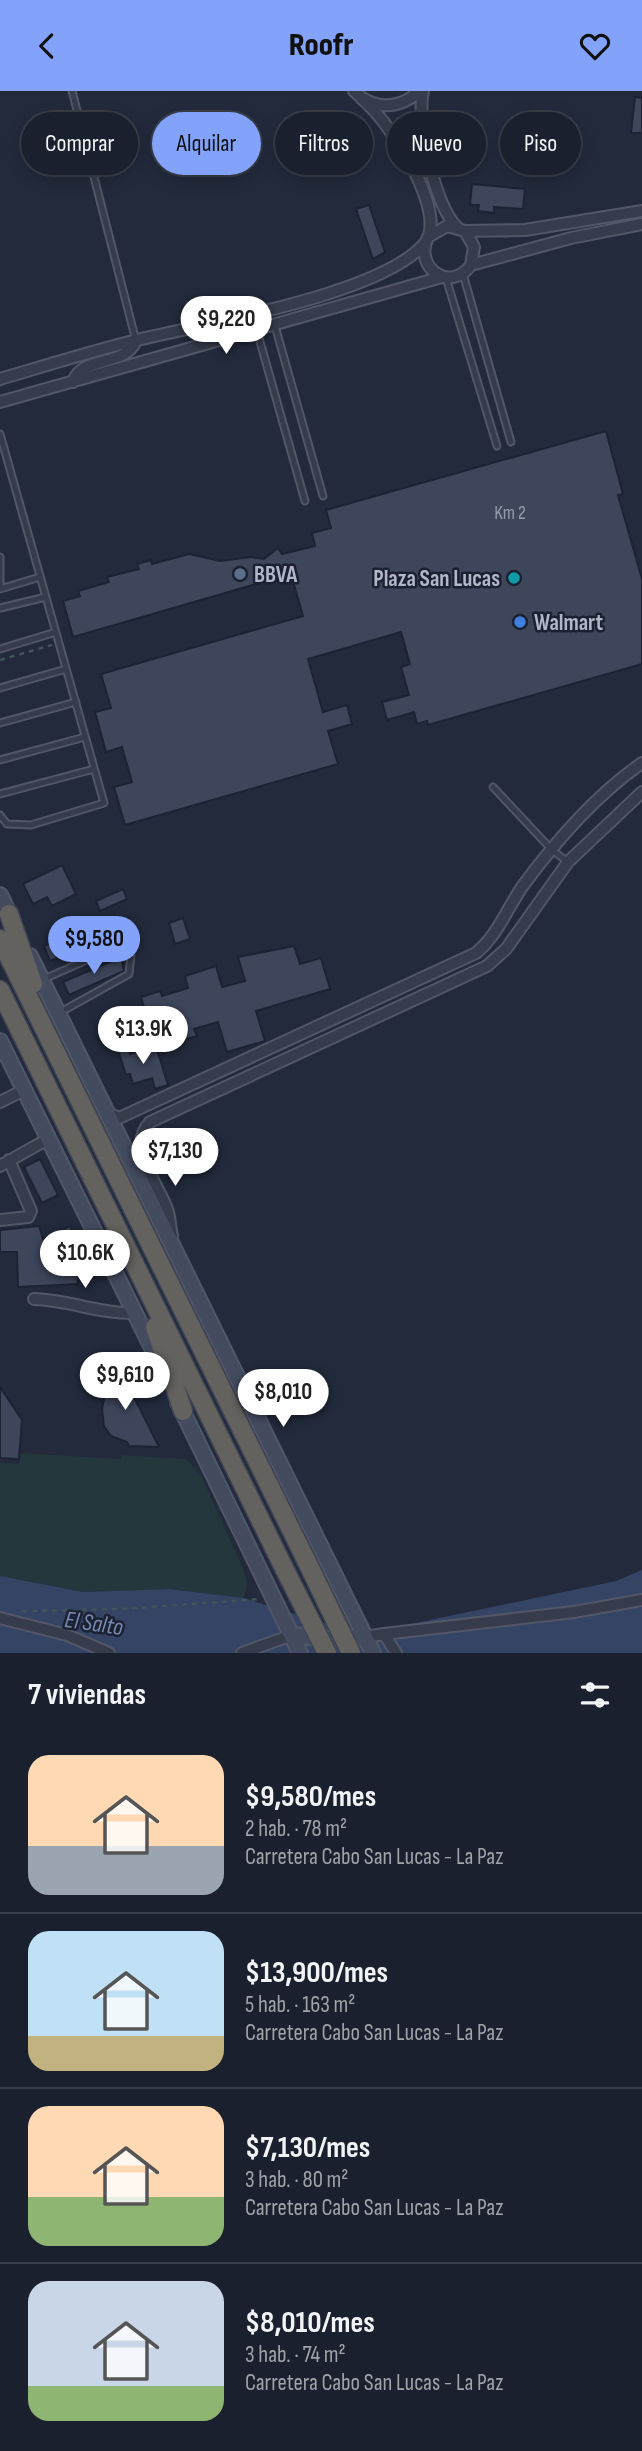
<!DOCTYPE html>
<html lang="es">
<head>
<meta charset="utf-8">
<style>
  :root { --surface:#1a202d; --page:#272d39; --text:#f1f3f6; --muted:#9fa3aa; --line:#383e49; --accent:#83a3fb }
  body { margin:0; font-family:"Sofia Sans Condensed",sans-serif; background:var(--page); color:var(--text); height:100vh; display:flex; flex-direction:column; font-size:26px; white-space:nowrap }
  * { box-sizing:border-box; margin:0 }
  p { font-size:23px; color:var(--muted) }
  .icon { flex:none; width:38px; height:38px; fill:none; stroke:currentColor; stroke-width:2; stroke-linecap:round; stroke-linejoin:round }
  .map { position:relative; height:1562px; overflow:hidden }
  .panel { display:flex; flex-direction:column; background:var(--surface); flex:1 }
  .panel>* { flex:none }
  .top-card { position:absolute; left:21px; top:21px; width:600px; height:63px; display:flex; gap:14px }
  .price { position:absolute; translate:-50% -60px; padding:0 16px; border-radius:24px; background:#fff; color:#222; font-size:23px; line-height:46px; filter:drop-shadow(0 2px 4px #0008) }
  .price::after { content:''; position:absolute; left:50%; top:42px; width:21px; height:16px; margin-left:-10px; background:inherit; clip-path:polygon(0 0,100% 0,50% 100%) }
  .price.on { background:var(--accent); color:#111 }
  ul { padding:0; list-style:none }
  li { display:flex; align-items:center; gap:21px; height:175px; padding:0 28px }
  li+li { border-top:2px solid var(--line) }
  li span { display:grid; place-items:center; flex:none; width:196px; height:140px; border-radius:21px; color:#555 }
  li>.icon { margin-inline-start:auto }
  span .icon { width:84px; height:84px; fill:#fffc; stroke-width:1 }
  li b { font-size:30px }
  h2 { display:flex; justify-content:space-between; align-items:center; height:84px; padding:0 28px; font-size:30px }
  .tag { padding:0 24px; border-radius:32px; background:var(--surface); box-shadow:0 4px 18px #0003,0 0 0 2px var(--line); font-size:24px; line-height:63px }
  .tag.on { background:var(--accent); color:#111 }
  header { display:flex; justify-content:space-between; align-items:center; height:91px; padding:0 28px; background:var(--accent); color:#111; font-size:32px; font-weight:800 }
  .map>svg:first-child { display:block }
  .green { fill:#24373d }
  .water { fill:#354364 }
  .building { fill:#3e465c; stroke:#1d2333; stroke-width:2 }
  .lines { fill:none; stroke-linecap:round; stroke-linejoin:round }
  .service-casing { stroke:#515767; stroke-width:9 }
  .minor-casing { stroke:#515767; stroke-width:14 }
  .secondary-casing { stroke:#515767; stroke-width:18 }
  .trunk-casing { stroke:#3e4454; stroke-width:21 }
  .path { stroke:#42545a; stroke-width:2.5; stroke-dasharray:5 5; stroke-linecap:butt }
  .service { stroke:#363c4c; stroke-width:5 }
  .minor { stroke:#363c4c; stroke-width:10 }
  .secondary { stroke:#444b5f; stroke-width:14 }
  .trunk { stroke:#63625f; stroke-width:18 }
  .trunk-bridge-casing { stroke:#3e4454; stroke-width:21; stroke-linecap:butt }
  .trunk-bridge { stroke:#63625f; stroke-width:18 }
  .service-dot { fill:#5c6f8a; stroke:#1b2131; stroke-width:2.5 }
  .culture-dot { fill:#0f9aa8; stroke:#1b2131; stroke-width:2.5 }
  .shop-dot { fill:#3f7fe0; stroke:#1b2131; stroke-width:2.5 }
  .labels { text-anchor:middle; stroke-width:5; stroke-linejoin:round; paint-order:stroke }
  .number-label { font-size:19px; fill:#949bad }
  .poi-label { font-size:23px; font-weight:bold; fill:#b1b7c8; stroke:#1b2131; text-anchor:start }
  .water-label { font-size:24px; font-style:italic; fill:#7889b1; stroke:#1b2131 }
</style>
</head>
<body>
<header><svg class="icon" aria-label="back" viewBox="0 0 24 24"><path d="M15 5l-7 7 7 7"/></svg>Roofr<svg class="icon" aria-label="heart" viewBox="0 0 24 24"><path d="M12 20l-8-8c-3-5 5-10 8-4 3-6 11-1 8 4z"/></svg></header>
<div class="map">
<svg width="642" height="1562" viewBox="0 0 642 1562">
  <rect width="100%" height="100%" fill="#222a3c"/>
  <path class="green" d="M20,1362L121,1368L122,1364L186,1368L201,1384L241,1473L247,1491L244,1507L170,1498L83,1501L0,1485V1372L19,1373Z"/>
  <path class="water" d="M642,1479V1562H0V1485L83,1501L170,1498L244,1507L346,1539L387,1538L616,1490Z"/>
  <path class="building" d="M635,6L642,7V42H631Z
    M472,93L525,98L523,118L494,116V122L478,120L479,114H470Z
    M369,114L385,161L373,168L356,118Z
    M606,340L623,403L618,404L642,488V573L428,634L427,630L417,633L414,621L387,629L382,611L409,604L401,576L410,573L401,541L308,568L323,621L347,614L352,633L328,640L338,673L125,734L114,696L132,691L122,656L106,661L95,621L111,617L101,583L303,525L291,483L73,546L63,510L80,505L78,500L109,491L107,486L139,478L137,473L151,469L152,473L189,463L220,470L251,466L264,468L278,457L282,463L315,455L312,442L331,437L326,419Z
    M62,774L76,803L52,815L47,806L33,813L23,793Z
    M123,798L127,808L100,820L96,810Z
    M183,827L190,848L175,853L169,832Z
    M77,841L83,857L50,870L44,855Z
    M294,855L300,873L321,867L330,898L256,920L265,950L227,961L218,931L194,938L197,945L165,954L158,930L149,933L141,906L160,900L162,905L188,897L185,885L216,875L222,896L245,890L238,866Z
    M121,866L124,880L69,904L63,891Z
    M127,952L130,963L156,955L168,994L155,998L152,987L133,993L130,983L126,984L117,956Z
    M40,1068L58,1104L42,1112L24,1076Z
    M39,1135L43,1148L70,1135L79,1154L76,1155L78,1193L18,1196L17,1161H0V1139Z
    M116,1270L159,1356L129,1355L127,1351L111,1345L104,1335L102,1318L105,1303L109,1301L103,1289Z
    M0,1296L22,1329L19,1368L0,1367Z"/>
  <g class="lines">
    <defs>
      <path id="service" d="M72,0L136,250
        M463,183L511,351
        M446,187L497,355
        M275,235L323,405
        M257,240L305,410
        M0,343L104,712L31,734L7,733L0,724
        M0,466V498L40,486
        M0,517L46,506
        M0,558L56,541
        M0,597L66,578
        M0,632L76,611
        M0,669L85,646
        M493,696L552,759L568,771
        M0,703L94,678
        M44,888L114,857H124L131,864L129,883L59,922"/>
      <path id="minor" d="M354,0C373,19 400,19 419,0
        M423,0C416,29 435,118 458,137
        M361,7C388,28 440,109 429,144
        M465,140L525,139L642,120
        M471,174L474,156L465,140L447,135L428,146C413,176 450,203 471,174L571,147L642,133
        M0,288C44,275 89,261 133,250C203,233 380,204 424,153
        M73,291C81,264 124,277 136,250
        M0,311L442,186
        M0,1011L24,999
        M108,1022L119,1027L476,862C497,845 507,818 522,796C555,751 596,704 642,672
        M0,1075L48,1048
        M0,1129L28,1126L31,1120L9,1069
        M172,1145C170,1136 170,1126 167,1118C158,1092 126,1057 150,1031L487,875L506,858L568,771L642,701
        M34,1208C69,1209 100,1223 135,1222
        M0,1527L67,1544L109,1562
        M384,1543L574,1521L642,1509
        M365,1546L384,1543L396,1562
        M242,1562L292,1544"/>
      <path id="secondary" d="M0,804L13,831
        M30,865L373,1562
        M0,950L162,1277
        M178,1311L300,1562
        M292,1544L329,1548L365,1546"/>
      <path id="trunk" d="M9,823L33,893
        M0,848L307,1471
        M0,899L285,1479
        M155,1236L183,1320"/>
    </defs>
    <use href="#service" class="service-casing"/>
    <use href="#minor" class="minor-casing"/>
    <use href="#secondary" class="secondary-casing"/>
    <use href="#trunk" class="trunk-casing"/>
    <path class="path" d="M0,569L52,554
      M22,1520L121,1518L260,1508"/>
    <use href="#service" class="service"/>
    <use href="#minor" class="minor"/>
    <use href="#secondary" class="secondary"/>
    <use href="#trunk" class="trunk"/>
    <defs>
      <path id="trunk-bridge" d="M307,1471L351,1562
        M285,1479L327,1562"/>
    </defs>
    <use href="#trunk-bridge" class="trunk-bridge-casing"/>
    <use href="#trunk-bridge" class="trunk-bridge"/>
  </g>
  <circle class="service-dot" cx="240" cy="483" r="7"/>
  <circle class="culture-dot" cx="514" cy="487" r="7"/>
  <circle class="shop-dot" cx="520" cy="531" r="7"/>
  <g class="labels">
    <g class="number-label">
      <text x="510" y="428">Km 2</text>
    </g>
    <g class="poi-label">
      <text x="254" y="491">BBVA</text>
      <text x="500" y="495" text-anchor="end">Plaza San Lucas</text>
      <text x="534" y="539">Walmart</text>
    </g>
    <g class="water-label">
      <text transform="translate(94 1532) rotate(8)" y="8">El Salto</text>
    </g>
  </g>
</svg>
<b class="price" style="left:226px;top:265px">$9,220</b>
<b class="price on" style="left:94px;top:885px">$9,580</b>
<b class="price" style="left:143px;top:975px">$13.9K</b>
<b class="price" style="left:175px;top:1097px">$7,130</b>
<b class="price" style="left:85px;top:1199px">$10.6K</b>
<b class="price" style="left:125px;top:1321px">$9,610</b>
<b class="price" style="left:283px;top:1338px">$8,010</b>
<div class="top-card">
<a class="tag">Comprar</a>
<a class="tag on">Alquilar</a>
<a class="tag">Filtros</a>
<a class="tag">Nuevo</a>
<a class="tag">Piso</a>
</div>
</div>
<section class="panel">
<h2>7 viviendas<svg class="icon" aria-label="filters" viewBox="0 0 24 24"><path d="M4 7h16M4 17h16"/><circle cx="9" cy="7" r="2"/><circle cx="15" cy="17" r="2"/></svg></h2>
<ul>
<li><span style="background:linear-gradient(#ffd9b3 65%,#9aa5b1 0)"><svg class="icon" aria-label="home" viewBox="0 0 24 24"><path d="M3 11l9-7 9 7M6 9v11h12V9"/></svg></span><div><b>$9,580/mes</b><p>2 hab. · 78 m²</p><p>Carretera Cabo San Lucas - La Paz</p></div></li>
<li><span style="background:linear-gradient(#bfe0f5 75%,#c2b280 0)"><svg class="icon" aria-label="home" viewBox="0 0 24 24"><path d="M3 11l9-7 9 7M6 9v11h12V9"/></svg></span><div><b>$13,900/mes</b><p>5 hab. · 163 m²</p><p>Carretera Cabo San Lucas - La Paz</p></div></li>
<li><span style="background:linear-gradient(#ffd9b3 65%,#8fb573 0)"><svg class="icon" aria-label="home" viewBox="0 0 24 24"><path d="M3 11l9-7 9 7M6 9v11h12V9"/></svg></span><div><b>$7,130/mes</b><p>3 hab. · 80 m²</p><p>Carretera Cabo San Lucas - La Paz</p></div></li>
<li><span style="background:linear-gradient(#c9d6e8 75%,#8fb573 0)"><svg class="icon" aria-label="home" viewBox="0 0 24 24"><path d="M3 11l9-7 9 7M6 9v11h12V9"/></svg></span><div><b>$8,010/mes</b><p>3 hab. · 74 m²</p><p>Carretera Cabo San Lucas - La Paz</p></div></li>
</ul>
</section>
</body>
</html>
